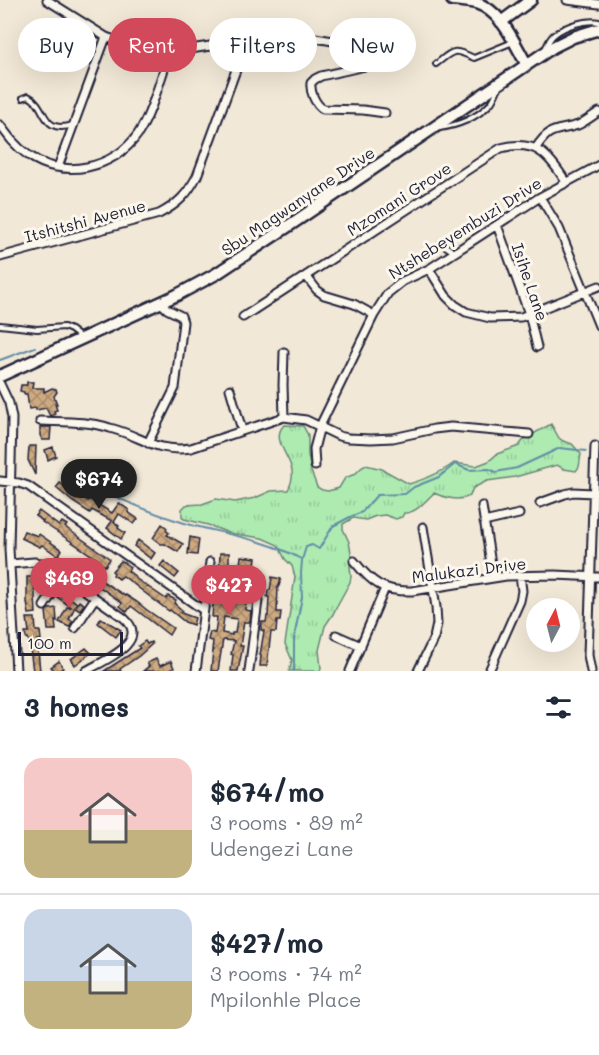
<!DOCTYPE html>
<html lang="en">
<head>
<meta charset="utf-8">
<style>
  :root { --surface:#fff; --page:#f6f6f7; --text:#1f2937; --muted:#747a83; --line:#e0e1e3; --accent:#d1495b }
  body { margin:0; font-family:Mali,sans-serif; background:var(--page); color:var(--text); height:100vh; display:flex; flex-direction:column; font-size:22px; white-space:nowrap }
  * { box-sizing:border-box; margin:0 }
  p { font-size:20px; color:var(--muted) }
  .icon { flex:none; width:33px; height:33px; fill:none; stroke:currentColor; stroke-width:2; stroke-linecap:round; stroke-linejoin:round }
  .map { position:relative; height:671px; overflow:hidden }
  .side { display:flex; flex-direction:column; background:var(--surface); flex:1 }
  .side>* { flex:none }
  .guide { position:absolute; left:18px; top:18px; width:564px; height:54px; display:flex; gap:12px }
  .needle { width:39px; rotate:7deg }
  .buttons { position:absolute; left:526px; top:598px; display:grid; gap:12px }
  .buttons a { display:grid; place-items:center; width:54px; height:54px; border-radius:50%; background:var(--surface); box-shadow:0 6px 24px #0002; font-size:30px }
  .scale { position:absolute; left:18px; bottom:15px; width:105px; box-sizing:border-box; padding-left:6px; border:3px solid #22223b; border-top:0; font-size:16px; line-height:21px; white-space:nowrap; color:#22223b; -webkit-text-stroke:4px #fbf7ec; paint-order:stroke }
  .price { position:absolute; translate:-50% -51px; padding:0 14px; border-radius:21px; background:var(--accent); color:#fff; font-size:20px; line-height:39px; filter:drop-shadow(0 2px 3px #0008) }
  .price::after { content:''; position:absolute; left:50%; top:36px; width:18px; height:14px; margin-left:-9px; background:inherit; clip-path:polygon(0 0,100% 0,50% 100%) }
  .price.on { background:#222; color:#fff }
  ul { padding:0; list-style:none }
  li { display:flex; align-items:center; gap:18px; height:150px; padding:0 24px }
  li+li { border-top:2px solid var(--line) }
  li span { display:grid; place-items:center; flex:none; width:168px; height:120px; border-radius:18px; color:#555 }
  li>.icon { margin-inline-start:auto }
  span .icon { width:72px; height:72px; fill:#fffc; stroke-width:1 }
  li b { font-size:26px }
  h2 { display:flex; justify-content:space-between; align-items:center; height:72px; padding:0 24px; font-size:26px }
  .chip { padding:0 21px; border-radius:27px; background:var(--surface); box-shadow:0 6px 24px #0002; font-size:21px; line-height:54px }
  .chip.on { background:var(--accent); color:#fff }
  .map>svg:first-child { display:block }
  .grass { fill:url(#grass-tufts); stroke:#688676; stroke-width:1.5 }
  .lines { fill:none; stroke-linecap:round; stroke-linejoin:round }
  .stream { stroke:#628da7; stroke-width:2 }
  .building { fill:url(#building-cross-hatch); stroke:#22223b; stroke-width:1.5; fill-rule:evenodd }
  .lane-casing { stroke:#22223b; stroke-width:8 }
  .street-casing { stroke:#22223b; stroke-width:11 }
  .secondary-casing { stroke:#22223b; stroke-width:15 }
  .lane { stroke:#fbf7ec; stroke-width:4 }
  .street { stroke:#fbf7ec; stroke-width:7 }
  .secondary { stroke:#fbf7ec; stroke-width:10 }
  .labels { text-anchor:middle; stroke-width:6; stroke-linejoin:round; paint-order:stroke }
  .street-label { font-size:16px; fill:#22223b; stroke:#fbf7ec }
</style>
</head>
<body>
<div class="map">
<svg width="599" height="671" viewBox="0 0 599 671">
  <defs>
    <pattern id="grass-tufts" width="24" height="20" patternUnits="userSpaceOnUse" patternTransform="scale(1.5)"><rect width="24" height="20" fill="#aeebb1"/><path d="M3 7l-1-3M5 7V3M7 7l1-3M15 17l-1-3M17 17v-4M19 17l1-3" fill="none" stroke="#95c999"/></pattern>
    <pattern id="building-cross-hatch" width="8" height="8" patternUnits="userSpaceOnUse" patternTransform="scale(1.5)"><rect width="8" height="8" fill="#ceaa81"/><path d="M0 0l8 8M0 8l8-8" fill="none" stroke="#a78a6b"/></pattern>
  </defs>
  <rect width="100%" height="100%" fill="#f2e8d7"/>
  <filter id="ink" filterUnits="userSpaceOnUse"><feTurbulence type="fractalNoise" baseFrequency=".0167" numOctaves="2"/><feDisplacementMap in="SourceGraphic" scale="12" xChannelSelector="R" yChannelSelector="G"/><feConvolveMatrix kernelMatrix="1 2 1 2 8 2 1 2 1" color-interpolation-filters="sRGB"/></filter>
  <g filter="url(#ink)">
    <path class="grass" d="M551,424L559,438L563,441L572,444L581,454L579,467L576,471L564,469L557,465L515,477L487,481L473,488L470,496C458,502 445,498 434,493C426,500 416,514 404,513L402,517L396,519L385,515L376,516L366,520L353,518L343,524V529L349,542L352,558L350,566L351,577L350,582L339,602L333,614L325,626L319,650L321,668L320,671H289L292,660L285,644L295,577L292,566L285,559L278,545L262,538L229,533L208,525L184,519L182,517V509L186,505L202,504L216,499L235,502L255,498L271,491L288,490C291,484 293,477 292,471C291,457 270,439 284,425L303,426L308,435V455L311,471L317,487L322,490L328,491L339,488L345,478L355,474L361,468L366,465L382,469L409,484C425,479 441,473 454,463L476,466L489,461L497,454L519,446L524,439Z"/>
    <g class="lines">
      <path class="stream" d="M0,360L35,347
        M64,475C101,490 137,508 175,520C217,534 262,537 301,559
        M294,671V638L302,597L301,573L302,560L306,547L312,545L319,549L333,526L350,517L362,512L377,495L405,494L414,487L439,477L455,464L469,470L489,469L496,472L517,468L560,448L586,451"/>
    </g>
    <path class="building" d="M27,382H33L32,388H44V392L52,388L56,389L57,392L54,396L57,404H55L57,410L54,411L55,414L50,416L46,408L36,410V408L29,409L27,394H24V392L20,391L21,385H27Z
      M40,427H51L50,440H42L40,435Z
      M29,446H36L35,475L28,460Z
      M53,447L56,456L48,460L45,450Z
      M60,483L68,489L69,487L77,492L76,493L88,501L89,499L112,513L119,503L129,510L128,512L138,519L134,524L119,514L114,522L119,526L118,528L125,533L121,539L107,528L112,521L92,510L90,513L73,502L56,488Z
      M39,511L59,526L62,522L67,525L65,527L109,558L110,559L105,566L104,565L96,577L125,596L126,595L137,602L147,610L173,628L169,635L131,606L127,612L120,606L122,603L101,588L92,583L91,586L83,580L86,577L68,565L72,559L89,571L97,559L42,522L43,521L35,516Z
      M162,524L167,528L166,530L169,533L167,535L183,544L178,552L165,544H161L153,538Z
      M24,531L38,536L39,534L62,550L58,556L42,545L40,547L21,538Z
      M190,537L199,539L197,555L188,554Z
      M138,540L155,553L151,559L134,546Z
      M220,553H229V565H230L229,574H227L225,599L237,600L241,577L251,578L250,586H248L245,610L251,611L250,622H244L240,646H243L238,671H231L233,655L231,654L234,641L223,640L218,671H211L213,650H212L213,641L208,640L210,632L215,633L216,627L217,617H212L213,605L214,599H216L218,584H216L217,576H219ZM224,617L237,619L235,633H232V635L222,633Z
      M241,556L256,558L255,565H240Z
      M121,561L130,567L128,571L136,577L135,578L166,599L168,596L176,600L174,603L183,611L181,613L195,618L193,625L185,622L170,610L169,611L162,606L123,576L119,579L113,575L114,573L112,571Z
      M164,561L179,573L175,578L160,566Z
      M27,577H34L36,613L29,614L27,603Z
      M272,577L281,579L279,586H278L277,612H281L280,621H277L276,632H271L267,666H260L261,655H260L264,631L261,630L262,622H266L267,616H268L269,597H267L268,590H270Z
      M61,591L77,603L76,606L79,601L84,604L80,610L75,607L69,619L73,621L69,627L59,622L67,607H71L57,597Z
      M56,608L57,621L55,620L56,630H48L46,611L49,609Z
      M27,618H35L36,631H40L41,640H37L40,671H33L29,641L28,638H26L25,632H29Z
      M101,618L121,630L116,637L98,623Z
      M145,641L147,644L151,642L152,644L139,656L120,669L121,671H104L140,648L138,646Z
      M86,648L91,653L75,665L71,659Z
      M156,659L160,666L171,661L174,668L167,671H143L149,666L147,663Z
      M59,661L63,668L58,671H54L51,667Z"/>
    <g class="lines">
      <defs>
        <path id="lane" d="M546,47C549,42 550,37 555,34C565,26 586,19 599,22
          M436,64C454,50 453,48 474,58L513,42
          M23,98L28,96C48,105 40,135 73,125
          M439,128C457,126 477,118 490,104C494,100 496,93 499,87
          M441,243L454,252
          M0,325L37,329L64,327L71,330L80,337"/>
        <path id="street" d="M47,0L106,37L126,44L170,52L277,36L309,37L363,46L369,48L377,54V59L370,65L321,76L315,79L311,83C310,92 315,104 323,109L363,110L385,113
          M567,0L599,4
          M0,125C8,136 16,147 28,155C63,180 114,169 138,134C152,113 161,76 170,52
          M536,148C550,126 556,132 578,125C585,122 592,116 599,112
          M58,167L106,37
          M540,197L559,228L599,326
          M497,225L529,314L537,347
          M0,257L159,214C178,204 187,195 197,176L247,40
          M429,269L446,296L455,305L466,312L490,318L521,317L599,286
          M306,276L317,290L324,295L354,304L374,315
          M243,317L501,148C536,139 549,155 566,182
          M0,384L9,403L12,418L9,549L16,671
          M230,389L242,430
          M284,417L283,385L284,352
          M40,421C63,422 88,421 110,428C142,436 155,453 191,448L284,417L306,420L339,436L348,438L371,439L393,438L434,429L451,427L529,434
          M148,443L175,388L183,322L181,316L167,309L161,303
          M315,466L314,449L320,426L374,315L388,293L403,281L429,269L540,197L599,165
          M0,481L19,483L28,486L203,610
          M540,503L565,494L573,492L593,493
          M482,506L493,577
          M484,522L519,514
          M354,561C372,583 383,592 412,591L506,576L555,575L599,577
          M10,564L34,562L47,564L124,618C151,642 103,661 86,671
          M44,606L64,576
          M75,628L95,598
          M336,635L361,646
          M196,671L210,562
          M249,671L261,577
          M350,671L385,588
          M418,671L434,638L437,624L436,607L423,527
          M489,671L520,601L522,591L520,575
          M591,671L588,655L595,446"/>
        <path id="secondary" d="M452,0C460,1 468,1 476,3C502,11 514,43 527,65
          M501,22L531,0
          M0,376L177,295L216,274L290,225L553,47L573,37L599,29"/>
      </defs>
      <use href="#lane" class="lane-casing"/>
      <use href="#street" class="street-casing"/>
      <use href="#secondary" class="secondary-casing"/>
      <use href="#lane" class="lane"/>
      <use href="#street" class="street"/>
      <use href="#secondary" class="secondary"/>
    </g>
  </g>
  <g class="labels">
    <g class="street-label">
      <text transform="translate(399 199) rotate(-33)" y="6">Mzomani Grove</text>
      <text transform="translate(298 201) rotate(-34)" y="6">Sbu Magwanyane Drive</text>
      <text transform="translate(85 221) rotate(-15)" y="6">Itshitshi Avenue</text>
      <text transform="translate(465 228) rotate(-32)" y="6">Ntshebeyembuzi Drive</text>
      <text transform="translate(530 282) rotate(71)" y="6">Isihe Lane</text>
      <text transform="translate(469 570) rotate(-7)" y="6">Malukazi Drive</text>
    </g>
  </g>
</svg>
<div class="buttons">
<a><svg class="needle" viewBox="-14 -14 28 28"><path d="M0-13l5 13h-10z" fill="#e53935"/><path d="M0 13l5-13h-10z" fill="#747a83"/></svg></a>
</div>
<div class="scale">100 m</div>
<b class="price on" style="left:99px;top:510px">$674</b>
<b class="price" style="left:69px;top:609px">$469</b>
<b class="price" style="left:229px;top:616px">$427</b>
<div class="guide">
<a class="chip">Buy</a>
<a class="chip on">Rent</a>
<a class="chip">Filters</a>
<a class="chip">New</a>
</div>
</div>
<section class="side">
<h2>3 homes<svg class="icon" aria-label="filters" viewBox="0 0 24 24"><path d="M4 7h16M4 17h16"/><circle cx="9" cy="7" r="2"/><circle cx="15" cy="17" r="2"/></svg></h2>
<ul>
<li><span style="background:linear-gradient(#f6c9c9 60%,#c2b280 0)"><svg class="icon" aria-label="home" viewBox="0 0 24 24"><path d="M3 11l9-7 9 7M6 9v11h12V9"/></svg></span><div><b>$674/mo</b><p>3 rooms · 89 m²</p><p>Udengezi Lane</p></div></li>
<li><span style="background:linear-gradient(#c9d6e8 60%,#c2b280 0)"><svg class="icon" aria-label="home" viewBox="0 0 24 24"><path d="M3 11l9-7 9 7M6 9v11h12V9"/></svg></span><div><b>$427/mo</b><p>3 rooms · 74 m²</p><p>Mpilonhle Place</p></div></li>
</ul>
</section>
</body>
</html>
